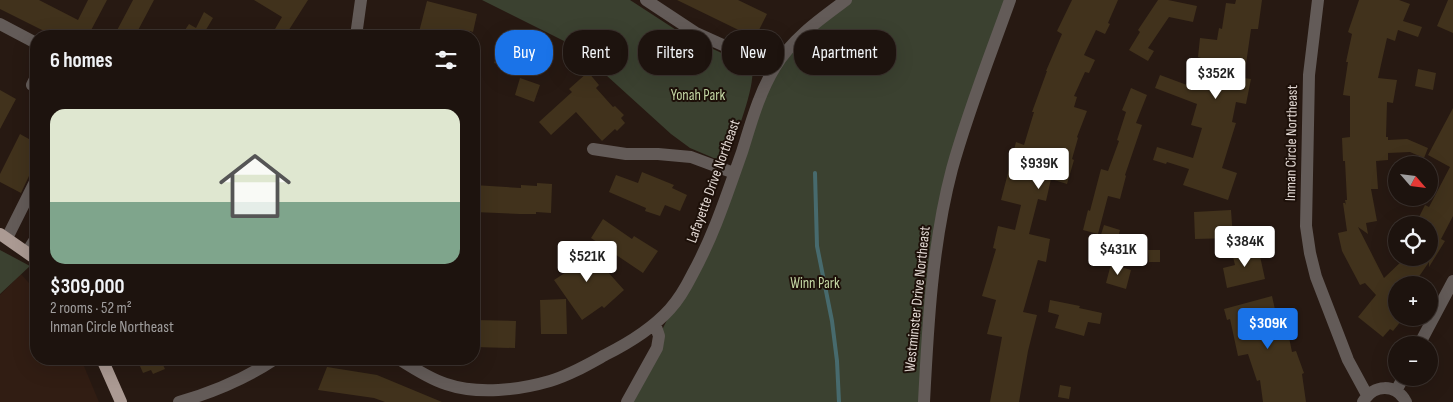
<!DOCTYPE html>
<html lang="en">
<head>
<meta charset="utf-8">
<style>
  :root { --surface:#1d130e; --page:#2a201c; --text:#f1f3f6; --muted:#a09e9e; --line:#3b322e; --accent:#1a73e8 }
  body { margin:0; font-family:"Sofia Sans Condensed",sans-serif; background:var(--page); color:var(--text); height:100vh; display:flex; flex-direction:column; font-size:19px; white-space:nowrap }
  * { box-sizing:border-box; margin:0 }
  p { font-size:16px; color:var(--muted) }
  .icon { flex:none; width:28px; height:28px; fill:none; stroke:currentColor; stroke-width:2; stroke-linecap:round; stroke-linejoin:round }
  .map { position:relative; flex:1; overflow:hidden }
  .sheet { position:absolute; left:30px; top:30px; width:450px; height:335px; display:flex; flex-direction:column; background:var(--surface); border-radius:20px; box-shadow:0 5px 20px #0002,0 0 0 1px var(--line) }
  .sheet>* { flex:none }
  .guide { position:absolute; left:495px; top:30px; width:475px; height:45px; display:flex; gap:10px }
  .needle { width:32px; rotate:118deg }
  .buttons { position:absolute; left:1388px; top:156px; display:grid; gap:10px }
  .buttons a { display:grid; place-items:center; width:50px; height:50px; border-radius:50%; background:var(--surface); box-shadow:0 5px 20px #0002,0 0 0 1px var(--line); font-size:25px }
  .price { position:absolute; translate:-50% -42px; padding:0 11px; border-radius:5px; background:#fff; color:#222; font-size:16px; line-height:32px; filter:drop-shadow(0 1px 2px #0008) }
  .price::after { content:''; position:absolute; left:50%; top:30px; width:15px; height:11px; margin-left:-8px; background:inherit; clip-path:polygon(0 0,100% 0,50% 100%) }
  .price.current { background:var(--accent); color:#fff }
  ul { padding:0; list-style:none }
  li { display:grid; align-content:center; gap:10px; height:265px; padding:0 20px }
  li span { display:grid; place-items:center; height:155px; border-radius:15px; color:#555 }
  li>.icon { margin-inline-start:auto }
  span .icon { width:90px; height:90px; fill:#fffc; stroke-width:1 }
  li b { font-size:21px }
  h2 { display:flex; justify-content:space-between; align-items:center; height:60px; padding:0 20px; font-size:21px }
  .pill { padding:0 18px; border-radius:20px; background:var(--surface); box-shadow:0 5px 20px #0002,0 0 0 1px var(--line); font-size:18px; line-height:45px }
  .pill.current { background:var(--accent); color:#fff }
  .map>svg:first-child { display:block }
  .built { fill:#311d13 }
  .green { fill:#3b4130 }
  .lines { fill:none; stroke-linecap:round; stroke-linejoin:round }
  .stream { stroke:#476a6d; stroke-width:4 }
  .building { fill:#41321c }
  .minor { stroke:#635b58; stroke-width:12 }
  .major { stroke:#ab9a93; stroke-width:12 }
  .labels { text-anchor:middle; stroke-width:4; stroke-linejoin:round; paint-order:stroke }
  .park-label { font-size:15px; fill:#c4d7a4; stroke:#1d1009 }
  .street-label { font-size:15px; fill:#e1d7d2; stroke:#1d1009 }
</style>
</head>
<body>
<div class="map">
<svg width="1453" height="402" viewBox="0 0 1453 402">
  <rect width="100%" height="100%" fill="#271912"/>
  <path class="built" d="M21,274L36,291V359H81L99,402H0V295Z"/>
  <path class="green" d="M482,0H630L687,37L752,67C756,87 734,141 726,161L716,159L690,148L671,134L574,46Z
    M849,0H1013L955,148L921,402H626L709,236L776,65Z
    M0,250L30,266L0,294Z"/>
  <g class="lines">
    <path class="stream" d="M815,173L817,246L832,321L837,361L839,402"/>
  </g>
  <path class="building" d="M0,0H39L78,20L88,0H107L88,36H54L0,9Z
    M133,0H154L135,36H114Z
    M254,0H308L285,36H271L282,17Z
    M677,0H738L767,14L755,38Z
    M1072,0H1118L1108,23L1110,24L1105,34L1096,30L1084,55L1095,60L1089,73L1085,72L1074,96L1077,97L1074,107L1087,111L1077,137L1078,138L1072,159L1074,160L1067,184L1051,179L1046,201L1038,199L1029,234L1050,239L1046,262L1038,260L1023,312L1037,315L1028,351L1019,402H990L1002,337L987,334L996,300L982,296L996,249L993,248L998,226L1015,230L1021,205L1001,200L1016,142L1024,145L1034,112H1032L1047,71H1046L1062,34L1057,31Z
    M1158,0H1168L1197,6L1193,22L1169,17L1148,48L1154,51L1148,61L1129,50L1140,32L1138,30Z
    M1236,0H1262L1258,29H1251L1244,78L1251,79L1246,104L1236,102L1232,122L1236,123L1222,168L1237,173L1228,200L1183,185L1189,169L1167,162L1166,164L1153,160L1157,147L1193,158L1202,128L1191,125L1197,104L1155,88L1160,75L1195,88L1201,58L1198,57L1200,38L1217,40L1219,28L1222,29L1226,3L1235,4Z
    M1359,0H1399L1410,4L1403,21L1422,27L1418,37L1398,30L1395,41L1387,38L1378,78L1397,80L1393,103L1387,102L1386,137H1388V140L1407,139L1428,148L1424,158L1410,152L1388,153V160L1376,161L1378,189H1371L1377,221L1366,223L1368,234L1358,227L1384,278L1405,258H1429V225H1415L1425,205L1429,207L1450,167L1428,155L1453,108V216L1441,239L1445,241L1429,267V262L1418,278L1424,285H1396V318L1401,321L1393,331L1390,329L1383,337L1358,317L1376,295L1365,283L1360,285L1342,251L1338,233L1347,231L1343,203H1345L1346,205L1345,200H1347L1345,161H1343L1342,138L1350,137V96L1343,95L1348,62H1346L1352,34L1348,32Z
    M1448,0H1453V33L1437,26Z
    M427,1L477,14L473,32L470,31L468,36H435L419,32Z
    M204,12L213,18L204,33L210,36H181L189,24L196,28Z
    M507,46L521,51L520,55L528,58L523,72L494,63L499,48L505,51Z
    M1418,69L1436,73L1433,90L1415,86Z
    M588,72L599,85L596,88L613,107L615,106L624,115L621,118L625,123L617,131L615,129L602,141L576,112L551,135L539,122L572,92L569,89Z
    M520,78L540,85L534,102L515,95Z
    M1131,88L1147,95L1136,123L1142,125L1125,175L1126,176L1120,199L1108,196L1098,234L1083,230L1088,210L1090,211L1101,169L1108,171L1119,141L1117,140L1126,112L1122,110Z
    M0,90L16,99L0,129Z
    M20,134L36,143V172L29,176L21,193L0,182V174Z
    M642,172L674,185L672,188L687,195L680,211L665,205L660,216L645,211L646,208L609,192L616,175L638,183Z
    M537,183L552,184L551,213L536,212V214H520L474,212V185L521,188V185L537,186Z
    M1231,210L1233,238L1195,239L1194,212Z
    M603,219L632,239L634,236L658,251L643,273L591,238Z
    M1104,225L1120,230L1116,246L1099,241Z
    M581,242L624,290L604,308L602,306L582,320L554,280L574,267L565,257Z
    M1258,247L1265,279L1227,288L1223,268L1235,265L1232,253Z
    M1148,250H1160V262H1149Z
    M1111,264L1131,270L1126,289L1106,283Z
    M1272,296L1276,314L1284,313L1292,352L1296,351L1304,373L1302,374L1306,402H1263L1260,380L1257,381L1248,354L1238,356L1230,319L1227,320L1224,309Z
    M566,299L567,334H541L540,300Z
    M1050,300L1080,306L1079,308L1102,313L1100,324L1088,322L1084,336L1055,328L1059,315L1048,312Z
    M474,320L516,321L515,348L474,347Z
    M137,359H178L163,365L165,369L153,374L151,370L143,373Z
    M327,367L377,375L442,402H385L374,398L318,390Z
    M1060,385L1071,387L1069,399L1058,397Z"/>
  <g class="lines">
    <path class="minor" d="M646,0L696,33L774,68
      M1318,0L1309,75L1306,226L1310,253L1316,277L1348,360L1367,395
      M0,24L36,43
      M356,36L361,0
      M32,85L36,77
      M593,149L626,154H658L691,157L734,173
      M7,238L36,180
      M27,252L36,238
      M1419,345L1453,281
      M399,359C413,368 430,379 446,384C478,395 519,390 550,381C570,375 587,365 605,355C629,343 652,329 670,309C679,299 686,287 692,275C714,235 727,194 742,152C751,123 759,93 775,67C793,38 819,20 846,0
      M1396,391L1403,378
      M179,402C214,392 245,379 275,359
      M627,402L657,348L659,336L655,324
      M924,402C928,324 932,245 952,169C968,111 990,56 1010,0
      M1363,402C1373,384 1396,383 1406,402"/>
    <path class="major" d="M0,234L36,259
      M102,359L121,402"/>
  </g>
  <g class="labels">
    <g class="park-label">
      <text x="698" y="100">Yonah Park</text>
      <text x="815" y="288">Winn Park</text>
    </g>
    <g class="street-label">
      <text transform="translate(1291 143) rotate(-89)" y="5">Inman Circle Northeast</text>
      <text transform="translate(713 181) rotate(-70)" y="5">Lafayette Drive Northeast</text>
      <text transform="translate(917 299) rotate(-84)" y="5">Westminster Drive Northeast</text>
    </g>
  </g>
</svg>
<div class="buttons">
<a><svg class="needle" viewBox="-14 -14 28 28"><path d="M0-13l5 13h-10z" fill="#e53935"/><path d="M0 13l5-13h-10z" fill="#a09e9e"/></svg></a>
<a><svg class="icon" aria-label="locate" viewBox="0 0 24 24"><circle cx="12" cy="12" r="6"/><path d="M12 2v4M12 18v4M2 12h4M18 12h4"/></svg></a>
<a>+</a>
<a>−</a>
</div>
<b class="price" style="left:1216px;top:100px">$352K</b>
<b class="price" style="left:1039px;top:190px">$939K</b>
<b class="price" style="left:1245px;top:268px">$384K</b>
<b class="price" style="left:1118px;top:276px">$431K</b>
<b class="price" style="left:587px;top:283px">$521K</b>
<b class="price current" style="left:1268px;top:350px">$309K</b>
<div class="guide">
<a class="pill current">Buy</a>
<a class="pill">Rent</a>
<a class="pill">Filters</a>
<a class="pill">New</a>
<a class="pill">Apartment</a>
</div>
<section class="sheet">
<h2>6 homes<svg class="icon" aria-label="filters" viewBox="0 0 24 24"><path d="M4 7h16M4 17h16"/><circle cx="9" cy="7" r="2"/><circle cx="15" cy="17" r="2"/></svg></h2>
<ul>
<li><span style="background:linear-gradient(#dfe7d0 60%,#7fa58c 0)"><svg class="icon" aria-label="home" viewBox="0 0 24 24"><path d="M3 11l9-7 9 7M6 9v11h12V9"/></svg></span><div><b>$309,000</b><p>2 rooms · 52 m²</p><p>Inman Circle Northeast</p></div></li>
</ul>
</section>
</div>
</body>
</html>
